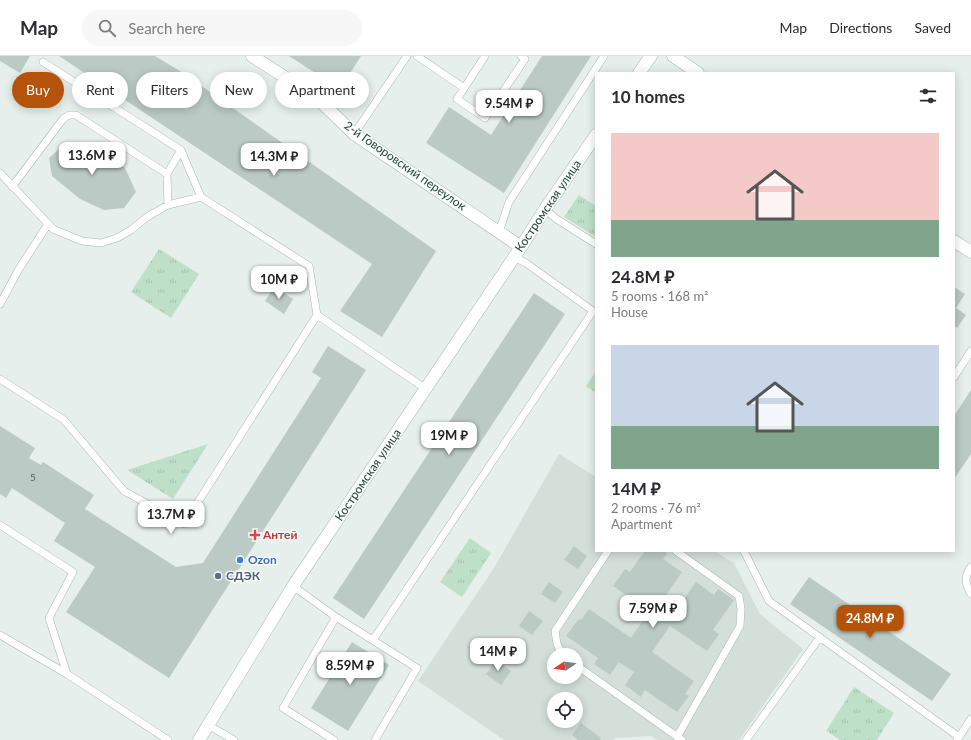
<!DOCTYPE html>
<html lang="en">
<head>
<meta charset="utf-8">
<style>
  :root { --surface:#fff; --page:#f7f7f7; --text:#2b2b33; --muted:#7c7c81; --line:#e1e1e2; --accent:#b45309 }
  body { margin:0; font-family:Lato,sans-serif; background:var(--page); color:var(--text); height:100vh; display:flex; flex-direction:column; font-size:15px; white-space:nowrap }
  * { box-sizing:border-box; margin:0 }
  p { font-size:13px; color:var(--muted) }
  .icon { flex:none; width:22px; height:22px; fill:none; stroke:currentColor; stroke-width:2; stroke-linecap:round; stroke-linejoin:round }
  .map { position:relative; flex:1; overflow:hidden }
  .side { position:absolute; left:595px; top:16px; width:360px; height:480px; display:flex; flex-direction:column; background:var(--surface); border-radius:0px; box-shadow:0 2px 10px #0003 }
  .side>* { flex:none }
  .top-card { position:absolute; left:12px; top:16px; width:380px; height:36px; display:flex; gap:8px }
  .needle { width:26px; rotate:257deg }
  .tools { position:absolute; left:547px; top:592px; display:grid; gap:8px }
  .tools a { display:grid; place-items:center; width:36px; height:36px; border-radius:50%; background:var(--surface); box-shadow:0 2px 10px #0003; font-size:20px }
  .price { position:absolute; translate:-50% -34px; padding:0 9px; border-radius:8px; background:#fff; color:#222; font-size:13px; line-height:26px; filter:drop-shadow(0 1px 2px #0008) }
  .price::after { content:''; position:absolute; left:50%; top:24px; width:12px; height:9px; margin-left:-6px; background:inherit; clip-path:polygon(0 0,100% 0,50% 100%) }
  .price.current { background:var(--accent); color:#fff }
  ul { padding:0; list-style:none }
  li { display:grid; align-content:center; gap:8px; height:212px; padding:0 16px }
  li span { display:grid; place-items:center; height:124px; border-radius:0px; color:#555 }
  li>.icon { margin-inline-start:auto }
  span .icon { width:72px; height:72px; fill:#fffc; stroke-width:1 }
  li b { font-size:17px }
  h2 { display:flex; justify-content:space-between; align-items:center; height:48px; padding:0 16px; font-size:17px }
  .tag { padding:0 14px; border-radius:18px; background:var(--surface); box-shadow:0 2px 10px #0003; font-size:14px; line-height:36px }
  .tag.current { background:var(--accent); color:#fff }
  header { display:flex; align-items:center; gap:24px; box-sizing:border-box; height:56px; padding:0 20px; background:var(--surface); border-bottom:1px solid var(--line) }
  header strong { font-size:19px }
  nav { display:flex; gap:22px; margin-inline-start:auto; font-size:14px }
  .search { width:280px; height:36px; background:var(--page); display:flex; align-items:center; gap:10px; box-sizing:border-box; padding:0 14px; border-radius:22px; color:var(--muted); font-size:15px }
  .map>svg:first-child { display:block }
  .built { fill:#d4dfda; fill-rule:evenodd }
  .grass { fill:url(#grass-tufts) }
  .building { fill:#bbcac4 }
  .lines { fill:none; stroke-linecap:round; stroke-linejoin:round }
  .service-casing { stroke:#a8b8b2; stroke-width:8 }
  .minor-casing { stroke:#a8b8b2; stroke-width:13 }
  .service { stroke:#fff; stroke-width:7 }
  .minor { stroke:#fff; stroke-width:12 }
  .health-dot { fill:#e0444e; stroke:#f7fbf9; stroke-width:1.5 }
  .shop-dot { fill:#3f7fe0; stroke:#f7fbf9; stroke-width:1.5 }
  .service-dot { fill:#5c6f8a; stroke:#f7fbf9; stroke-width:1.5 }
  .labels { text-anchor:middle; stroke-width:3; stroke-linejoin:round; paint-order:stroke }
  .number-label { font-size:10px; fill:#4a645c }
  .street-label { font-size:12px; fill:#24423a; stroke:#f7fbf9 }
  .health-label { font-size:12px; font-weight:bold; fill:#be3a42; stroke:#f7fbf9; text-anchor:start }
  .shop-label { font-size:12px; font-weight:bold; fill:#366cbe; stroke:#f7fbf9; text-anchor:start }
  .service-label { font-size:12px; font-weight:bold; fill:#4e5e75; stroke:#f7fbf9; text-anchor:start }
</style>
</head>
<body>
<header>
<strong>Map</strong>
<div class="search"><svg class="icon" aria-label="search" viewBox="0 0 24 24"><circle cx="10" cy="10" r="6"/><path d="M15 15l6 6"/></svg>Search here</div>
<nav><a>Map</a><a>Directions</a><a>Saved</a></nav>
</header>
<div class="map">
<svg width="971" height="684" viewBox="0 0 971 684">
  <defs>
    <pattern id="grass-tufts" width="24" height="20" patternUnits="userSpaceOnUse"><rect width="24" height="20" fill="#bfe0c8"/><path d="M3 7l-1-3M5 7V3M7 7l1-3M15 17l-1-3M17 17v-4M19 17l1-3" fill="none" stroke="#a4c1ad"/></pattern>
  </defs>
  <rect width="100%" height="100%" fill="#e6efeb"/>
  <path class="built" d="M559,398L596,421V495H714L734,507L760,558L803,593L739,684H658L651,680L615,682L613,684H504L418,625L494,512ZM554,599H576V621H554ZM554,643H576V665H554Z"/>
  <path class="grass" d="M579,139L596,150V181L564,161Z
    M159,193L199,218L171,262L131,236Z
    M596,315V337L586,330Z
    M208,388L173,443L127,414Z
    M470,482L491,497L462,541L440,526Z
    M854,631L894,657L877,684H840L826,675Z"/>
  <path class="building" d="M0,0H30L20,17L0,5Z
    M59,0H155L183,17L436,195L382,281L340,255L372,208Z
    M289,0H361L340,33Z
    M542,0H591L504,137L426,87L449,51L491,79Z
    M67,86L91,90L125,112L136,136L124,152L104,154L80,143L52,120L49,102Z
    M274,231L293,243L284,258L265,245Z
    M954,231L965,238L956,252L966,259L957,272L954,270Z
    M534,237L565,258L364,563L333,542Z
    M328,290L366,314L169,622L66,556L95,511L54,485L65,467L12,432L6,442L0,438V370L35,392L29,402L41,409L43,406L94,439L85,453L176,511L203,507L321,322L312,316Z
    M971,334V398L954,423V360Z
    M574,490L587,500L578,513L564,504Z
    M645,495H664L667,497L663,503L682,516L666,539L680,549L696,526L714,539L718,533L734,544L713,574L719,578L707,595L670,570L652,596L694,625L685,638L689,640L677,656L645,634L641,641L625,629L634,616L619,606L610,619L594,608L598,602L566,580L579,563L581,564L589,553L631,582L649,555L613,530L625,513L630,516Z
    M809,521L951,618L932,645L790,548Z
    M549,526L563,536L555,547L541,538Z
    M529,555L543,565L532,579L519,570Z
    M352,586L389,609L348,675L311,652Z
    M496,604L511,615L501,629L486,618Z
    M581,667L601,682L600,684H578L572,679Z"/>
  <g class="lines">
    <defs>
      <path id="service" d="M417,0L464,32
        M485,0L457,43L485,62L525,3L521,0
        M43,6L181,94L167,118
        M354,78L407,0
        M181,94L201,141
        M0,117L53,173L82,185L101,187L117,182L131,174L147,161L168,149L201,141L309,210L317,259
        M12,131L63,63L69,59H76L167,118L168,149
        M545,153L555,162L596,188
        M499,176L509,146L604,0
        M0,248L19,213L48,168
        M954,321L971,295
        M0,323L64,364L124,435L184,468L317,259L426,333
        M0,469L73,516L49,562L67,618L168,684
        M676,495L739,540L741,553L740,570L677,681
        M744,495L769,545L959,681
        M971,511C964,520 965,528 971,538
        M293,530L336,561L417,612L375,684
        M0,579L67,618
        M373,584L593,255L526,207L514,201
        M562,599L557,588L555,575L608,495
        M576,609L682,684
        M208,669L234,684
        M334,684L283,652L336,561
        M746,684L820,581
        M957,684L971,663"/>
      <path id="minor" d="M252,0L317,42L354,78L521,191
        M673,0L698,17
        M639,17L651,0
        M954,185L971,196
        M199,684L293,530L521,191L545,153L596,79"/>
    </defs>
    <use href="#service" class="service-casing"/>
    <use href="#minor" class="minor-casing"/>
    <use href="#service" class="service"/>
    <use href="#minor" class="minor"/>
  </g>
  <path class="health-dot" d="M253 473h4v4h4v4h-4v4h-4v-4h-4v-4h4z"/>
  <circle class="shop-dot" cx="240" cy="504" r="4"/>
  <circle class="service-dot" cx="218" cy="520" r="4"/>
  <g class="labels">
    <g class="number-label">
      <text x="33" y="425">5</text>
    </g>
    <g class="street-label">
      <text transform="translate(405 110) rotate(35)" y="4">2-й Говоровский переулок</text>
      <text transform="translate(548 150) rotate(-56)" y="4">Костромская улица</text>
      <text transform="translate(368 419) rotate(-56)" y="4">Костромская улица</text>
    </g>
    <g class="health-label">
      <text x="263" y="483">Антей</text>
    </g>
    <g class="shop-label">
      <text x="248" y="508">Ozon</text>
    </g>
    <g class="service-label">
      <text x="226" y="524">СДЭК</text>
    </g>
  </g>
</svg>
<div class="tools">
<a><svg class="needle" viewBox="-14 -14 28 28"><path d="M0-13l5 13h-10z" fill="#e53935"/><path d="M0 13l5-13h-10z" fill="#7c7c81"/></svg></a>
<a><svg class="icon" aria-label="locate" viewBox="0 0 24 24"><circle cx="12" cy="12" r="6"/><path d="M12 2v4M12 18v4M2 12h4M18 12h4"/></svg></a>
</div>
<b class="price" style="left:509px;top:68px">9.54M ₽</b>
<b class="price" style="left:92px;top:120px">13.6M ₽</b>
<b class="price" style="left:274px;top:121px">14.3M ₽</b>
<b class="price" style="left:279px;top:244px">10M ₽</b>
<b class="price" style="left:449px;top:400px">19M ₽</b>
<b class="price" style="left:171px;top:479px">13.7M ₽</b>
<b class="price" style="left:653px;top:573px">7.59M ₽</b>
<b class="price current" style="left:870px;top:583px">24.8M ₽</b>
<b class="price" style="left:498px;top:616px">14M ₽</b>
<b class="price" style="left:350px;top:630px">8.59M ₽</b>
<div class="top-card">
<a class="tag current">Buy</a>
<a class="tag">Rent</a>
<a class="tag">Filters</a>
<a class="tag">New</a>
<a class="tag">Apartment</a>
</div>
<section class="side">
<h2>10 homes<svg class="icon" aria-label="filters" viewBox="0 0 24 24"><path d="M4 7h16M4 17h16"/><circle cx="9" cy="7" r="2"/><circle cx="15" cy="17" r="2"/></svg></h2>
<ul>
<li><span style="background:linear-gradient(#f6c9c9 70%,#7fa58c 0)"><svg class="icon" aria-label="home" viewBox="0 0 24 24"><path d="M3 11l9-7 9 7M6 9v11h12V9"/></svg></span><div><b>24.8M ₽</b><p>5 rooms · 168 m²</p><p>House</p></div></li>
<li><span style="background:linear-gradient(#c9d6e8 65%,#7fa58c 0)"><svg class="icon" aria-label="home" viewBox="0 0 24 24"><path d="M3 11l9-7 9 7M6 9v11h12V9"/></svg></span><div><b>14M ₽</b><p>2 rooms · 76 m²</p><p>Apartment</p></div></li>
</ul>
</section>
</div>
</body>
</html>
